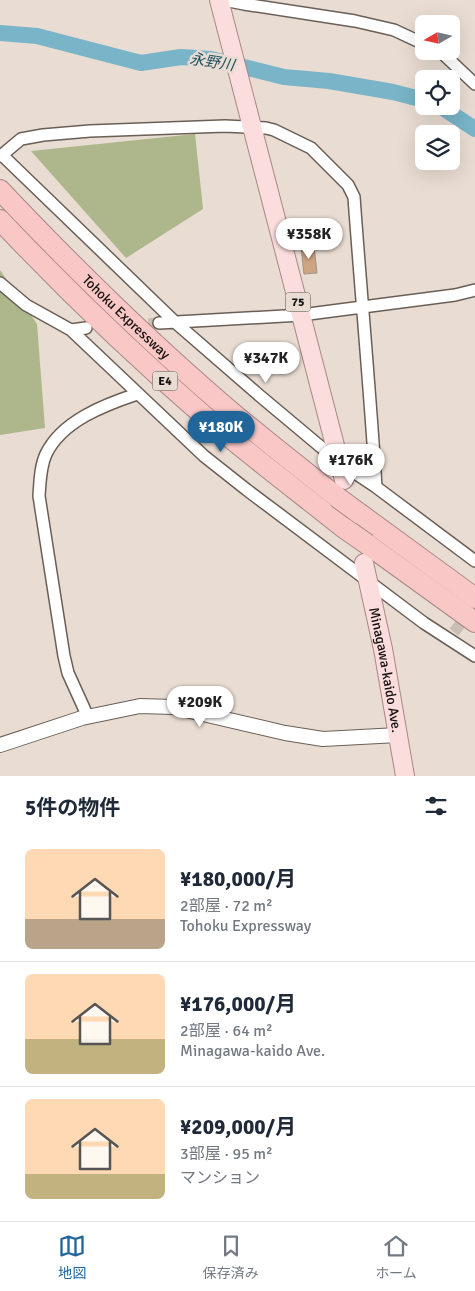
<!DOCTYPE html>
<html lang="ja">
<head>
<meta charset="utf-8">
<style>
  :root { --surface:#fff; --page:#f6f6f7; --text:#1f2937; --muted:#747a83; --line:#e0e1e3; --accent:#20669b }
  body { margin:0; font-family:Signika,"Noto Sans JP",sans-serif; background:var(--page); color:var(--text); height:100vh; display:flex; flex-direction:column; font-size:19px; white-space:nowrap }
  * { box-sizing:border-box; margin:0 }
  p { font-size:16px; color:var(--muted) }
  .icon { flex:none; width:28px; height:28px; fill:none; stroke:currentColor; stroke-width:2; stroke-linecap:round; stroke-linejoin:round }
  .map { position:relative; height:776px; overflow:hidden }
  .drawer { display:flex; flex-direction:column; background:var(--surface); flex:1 }
  .drawer>* { flex:none }
  .needle { width:32px; rotate:261deg }
  .tools { position:absolute; left:415px; top:15px; display:grid; gap:10px }
  .tools a { display:grid; place-items:center; width:45px; height:45px; border-radius:8px; background:var(--surface); box-shadow:0 5px 20px #0002; font-size:25px }
  .price { position:absolute; translate:-50% -42px; padding:0 11px; border-radius:18px; background:#fff; color:#222; font-size:16px; line-height:32px; filter:drop-shadow(0 1px 2px #0008) }
  .price::after { content:''; position:absolute; left:50%; top:30px; width:15px; height:11px; margin-left:-8px; background:inherit; clip-path:polygon(0 0,100% 0,50% 100%) }
  .price.active { background:var(--accent); color:#fff }
  ul { padding:0; list-style:none }
  li { display:flex; align-items:center; gap:15px; height:125px; padding:0 25px }
  li+li { border-top:1px solid var(--line) }
  li span { display:grid; place-items:center; flex:none; width:140px; height:100px; border-radius:8px; color:#555 }
  li>.icon { margin-inline-start:auto }
  span .icon { width:60px; height:60px; fill:#fffc; stroke-width:1 }
  li b { font-size:21px }
  h2 { display:flex; justify-content:space-between; align-items:center; height:60px; padding:0 25px; font-size:21px }
  .menu { display:flex; justify-content:space-around; align-items:center; height:70px; border-top:1px solid var(--line); background:var(--surface); font-size:14px; color:var(--muted) }
  .menu a { display:grid; justify-items:center; gap:2px }
  .menu .active { color:var(--accent) }
  .map>svg:first-child { display:block }
  .green { fill:#aeb78c }
  .lines { fill:none; stroke-linecap:round; stroke-linejoin:round }
  .river { stroke:#79b4c8; stroke-width:16 }
  .building { fill:#cea583; stroke:#9e9289 }
  .minor-tunnel { stroke:#c9bdb4; stroke-width:11; stroke-dasharray:11 5.5; stroke-linecap:butt }
  .minor-casing { stroke:#6a5f57; stroke-width:14 }
  .tertiary-casing { stroke:#6a5f57; stroke-width:16 }
  .primary-casing { stroke:#a88785; stroke-width:20 }
  .motorway-casing { stroke:#a88785; stroke-width:22 }
  .minor { stroke:#fff; stroke-width:11 }
  .tertiary { stroke:#fff; stroke-width:14 }
  .primary { stroke:#fbdddd; stroke-width:18 }
  .motorway { stroke:#f8c7c6; stroke-width:20 }
  .motorway-bridge-casing { stroke:#a88785; stroke-width:22; stroke-linecap:butt }
  .motorway-bridge { stroke:#f8c7c6; stroke-width:20 }
  .labels { text-anchor:middle; stroke-width:5; stroke-linejoin:round; paint-order:stroke }
  .shield { fill:#e9dcd2; stroke:#534c47; stroke-width:1 }
  .shield-label { font-size:12px; font-weight:bold; fill:#130f0c }
  .street-label { font-size:14px; fill:#130f0c; stroke:#e9dcd2 }
  .water-label { font-size:15px; font-style:italic; fill:#1c4f5e; stroke:#e9dcd2 }
</style>
</head>
<body>
<div class="map">
<svg width="475" height="776" viewBox="0 0 475 776">
  <rect width="100%" height="100%" fill="#e9dcd2"/>
  <path class="green" d="M195,134L203,209L126,258L31,151Z
    M0,270L37,324L45,428L0,435Z"/>
  <g class="lines">
    <path class="river" d="M0,33L37,36L141,63L181,57L211,59L284,77L329,81L393,92L424,100
      M440,106L475,129"/>
  </g>
  <path class="building" d="M314,246L317,273L304,274L301,247Z"/>
  <g class="lines">
    <path class="minor-tunnel" d="M132,325L159,323
      M454,632L470,612"/>
    <defs>
      <path id="minor" d="M224,0L244,4L243,0
        M244,4L355,21L394,30L424,44
        M440,51L475,84
        M2,155L21,139L43,135L90,131L225,126L266,128L274,130L311,148L348,185L354,197C361,294 370,390 376,487
        M0,156L2,155L176,323L260,396L340,463L376,487L475,561
        M0,283L26,305L71,330L204,456L247,490L424,623L475,656
        M159,323L301,315L455,295L475,290
        M71,330L86,328
        M88,717L68,673L64,656L39,496C40,483 40,467 46,454C62,421 104,405 137,394"/>
      <path id="tertiary" d="M0,745L82,718L140,706L173,707L285,733L323,739L398,735"/>
      <g id="primary">
        <path d="M219,0L344,480"/>
        <path id="s1" d="M364,563L383,649L405,776"/>
      </g>
      <g id="motorway">
        <path id="s2" d="M0,190C71,265 144,337 222,404C259,436 298,466 337,497"/>
        <path d="M0,220C67,291 137,358 211,422C254,458 300,493 344,528"/>
        <path d="M360,514L475,598"/>
        <path d="M367,544L475,622"/>
      </g>
    </defs>
    <use href="#minor" class="minor-casing"/>
    <use href="#tertiary" class="tertiary-casing"/>
    <use href="#primary" class="primary-casing"/>
    <use href="#motorway" class="motorway-casing"/>
    <use href="#minor" class="minor"/>
    <use href="#tertiary" class="tertiary"/>
    <use href="#primary" class="primary"/>
    <use href="#motorway" class="motorway"/>
    <defs>
      <path id="motorway-bridge" d="M337,497L360,514
        M344,528L367,544"/>
    </defs>
    <use href="#motorway-bridge" class="motorway-bridge-casing"/>
    <use href="#motorway-bridge" class="motorway-bridge"/>
  </g>
  <g class="labels">
    <g class="shield">
      <rect x="285.5" y="292.5" width="25" height="19" rx="4"/>
      <rect x="152.5" y="371.5" width="25" height="19" rx="4"/>
    </g>
    <g class="shield-label">
      <text x="298" y="306">75</text>
      <text x="165" y="385">E4</text>
    </g>
    <g class="street-label">
      <text dy="5" stroke="none"><textPath href="#s2" startOffset="179">Tohoku Expressway</textPath></text>
      <text dy="5" stroke="none"><textPath href="#s1" startOffset="109">Minagawa-kaido Ave.</textPath></text>
    </g>
    <g class="water-label">
      <text transform="translate(212 62) rotate(9)" y="5">永野川</text>
    </g>
  </g>
</svg>
<div class="tools">
<a><svg class="needle" viewBox="-14 -14 28 28"><path d="M0-13l5 13h-10z" fill="#e53935"/><path d="M0 13l5-13h-10z" fill="#747a83"/></svg></a>
<a><svg class="icon" aria-label="locate" viewBox="0 0 24 24"><circle cx="12" cy="12" r="6"/><path d="M12 2v4M12 18v4M2 12h4M18 12h4"/></svg></a>
<a><svg class="icon" aria-label="layers" viewBox="0 0 24 24"><path d="M12 4l9 5-9 5-9-5zM3 14l9 5 9-5"/></svg></a>
</div>
<b class="price" style="left:309px;top:260px">¥358K</b>
<b class="price" style="left:266px;top:384px">¥347K</b>
<b class="price active" style="left:221px;top:453px">¥180K</b>
<b class="price" style="left:351px;top:486px">¥176K</b>
<b class="price" style="left:200px;top:728px">¥209K</b>
</div>
<section class="drawer">
<h2>5件の物件<svg class="icon" aria-label="filters" viewBox="0 0 24 24"><path d="M4 7h16M4 17h16"/><circle cx="9" cy="7" r="2"/><circle cx="15" cy="17" r="2"/></svg></h2>
<ul>
<li><span style="background:linear-gradient(#ffd9b3 70%,#b9a48a 0)"><svg class="icon" aria-label="home" viewBox="0 0 24 24"><path d="M3 11l9-7 9 7M6 9v11h12V9"/></svg></span><div><b>¥180,000/月</b><p>2部屋 · 72 m²</p><p>Tohoku Expressway</p></div></li>
<li><span style="background:linear-gradient(#ffd9b3 65%,#c2b280 0)"><svg class="icon" aria-label="home" viewBox="0 0 24 24"><path d="M3 11l9-7 9 7M6 9v11h12V9"/></svg></span><div><b>¥176,000/月</b><p>2部屋 · 64 m²</p><p>Minagawa-kaido Ave.</p></div></li>
<li><span style="background:linear-gradient(#ffd9b3 75%,#c2b280 0)"><svg class="icon" aria-label="home" viewBox="0 0 24 24"><path d="M3 11l9-7 9 7M6 9v11h12V9"/></svg></span><div><b>¥209,000/月</b><p>3部屋 · 95 m²</p><p>マンション</p></div></li>
</ul>
</section>
<nav class="menu">
<a class="active"><svg class="icon" aria-label="map" viewBox="0 0 24 24"><path d="M3 6l6-2 6 2 6-2v14l-6 2-6-2-6 2zM9 4v14M15 6v14"/></svg>地図</a>
<a><svg class="icon" aria-label="saved" viewBox="0 0 24 24"><path d="M7 4h10v16l-5-4-5 4z"/></svg>保存済み</a>
<a><svg class="icon" aria-label="home" viewBox="0 0 24 24"><path d="M3 11l9-7 9 7M6 9v11h12V9"/></svg>ホーム</a>
</nav>
</body>
</html>
